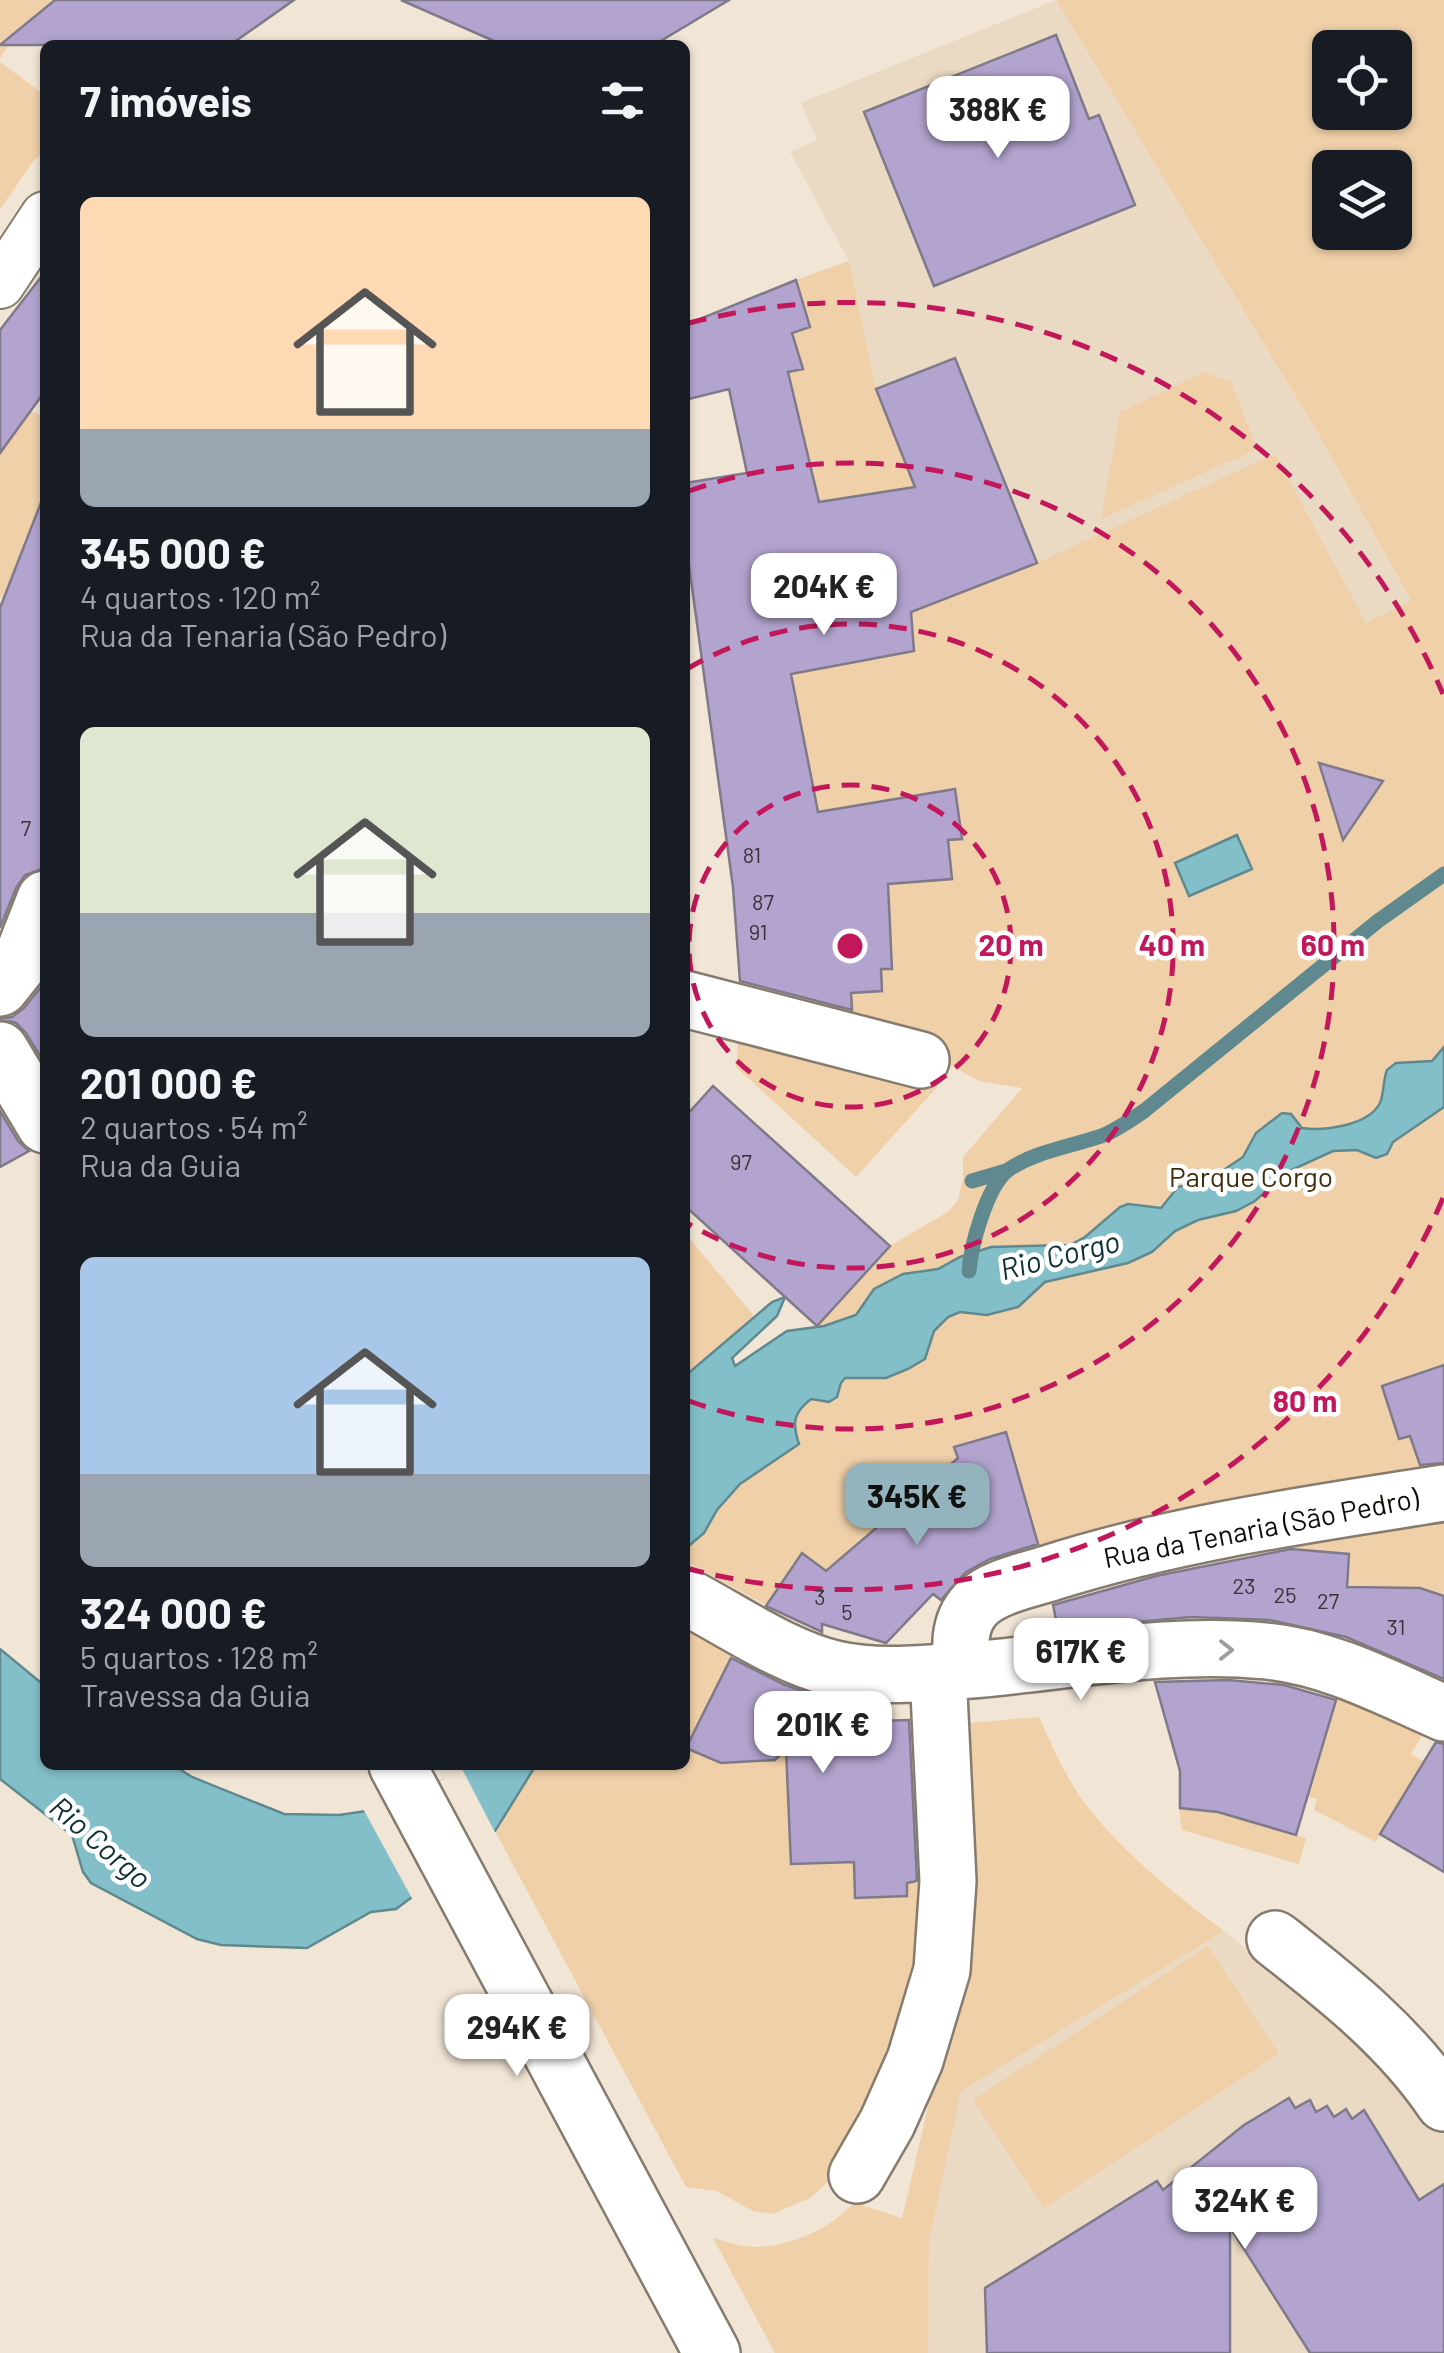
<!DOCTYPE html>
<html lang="pt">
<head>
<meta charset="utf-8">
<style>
  :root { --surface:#171b24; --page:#242831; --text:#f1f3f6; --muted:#9ea1a6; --accent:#94b4bd }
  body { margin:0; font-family:Barlow,sans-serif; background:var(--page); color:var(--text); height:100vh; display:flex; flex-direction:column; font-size:38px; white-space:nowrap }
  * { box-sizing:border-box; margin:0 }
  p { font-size:32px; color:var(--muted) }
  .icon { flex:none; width:55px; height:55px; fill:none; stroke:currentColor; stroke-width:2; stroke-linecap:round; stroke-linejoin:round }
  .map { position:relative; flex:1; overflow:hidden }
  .panel { position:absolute; left:40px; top:40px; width:650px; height:1730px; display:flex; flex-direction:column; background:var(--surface); border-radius:15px; box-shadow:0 2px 8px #0004 }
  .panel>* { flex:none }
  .buttons { position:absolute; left:1312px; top:30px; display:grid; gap:20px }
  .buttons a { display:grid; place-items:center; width:100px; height:100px; border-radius:15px; background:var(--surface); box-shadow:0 2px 8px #0004; font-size:50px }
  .price { position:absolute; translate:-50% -85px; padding:0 22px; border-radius:20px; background:#fff; color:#222; font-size:32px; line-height:65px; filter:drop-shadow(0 2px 5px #0008) }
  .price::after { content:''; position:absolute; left:50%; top:60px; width:30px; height:22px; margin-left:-15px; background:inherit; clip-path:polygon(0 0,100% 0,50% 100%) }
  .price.active { background:var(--accent); color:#111 }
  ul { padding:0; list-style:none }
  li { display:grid; align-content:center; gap:20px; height:530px; padding:0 40px }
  li span { display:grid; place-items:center; height:310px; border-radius:15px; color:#555 }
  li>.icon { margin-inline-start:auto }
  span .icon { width:180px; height:180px; fill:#fffc; stroke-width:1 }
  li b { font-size:42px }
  h2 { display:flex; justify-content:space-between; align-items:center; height:120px; padding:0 40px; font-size:42px }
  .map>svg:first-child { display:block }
  .built { fill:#ead9c3 }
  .green { fill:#efd0a9; fill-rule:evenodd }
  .water { fill:#83bfc9; stroke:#60898f; stroke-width:2.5 }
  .pier { fill:#f1e5d5 }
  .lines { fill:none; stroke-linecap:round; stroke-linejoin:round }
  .stream { stroke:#60898f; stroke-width:15 }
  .building { fill:#b3a4cf; stroke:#7f7a8a; stroke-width:2.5 }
  .pedestrian-casing { stroke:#867b6d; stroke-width:52 }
  .minor-casing { stroke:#867b6d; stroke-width:60 }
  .secondary-casing { stroke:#867b6d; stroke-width:60 }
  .pedestrian { stroke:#fff; stroke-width:48 }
  .minor { stroke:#fff; stroke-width:55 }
  .secondary { stroke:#fff; stroke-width:55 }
  .oneway { stroke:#9f9e9c }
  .ring { fill:none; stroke:#c2185b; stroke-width:5; stroke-dasharray:18 12 }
  .labels { text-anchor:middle; stroke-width:9; stroke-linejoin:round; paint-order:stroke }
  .number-label { font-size:22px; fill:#393239 }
  .park-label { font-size:28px; fill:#422c0b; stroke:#fff }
  .street-label { font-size:28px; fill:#100c07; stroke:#fff }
  .water-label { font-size:30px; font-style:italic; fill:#0f2f33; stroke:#fff }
  .centre { fill:#c2185b; stroke:#fff; stroke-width:5 }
  .ring-label { font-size:30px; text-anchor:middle; font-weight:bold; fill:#c2185b; stroke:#fff; stroke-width:9; stroke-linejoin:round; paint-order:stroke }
</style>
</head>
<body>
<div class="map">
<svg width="1444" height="2353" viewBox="0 0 1444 2353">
  <rect width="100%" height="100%" fill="#f1e5d5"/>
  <path class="built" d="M1056,0L1319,435L1411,602L1366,623L1037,563L957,594L876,389L849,261L790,152L817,140L801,103Z
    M1224,1931L1341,2024L1444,2133V2353H928L929,2241L960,2091Z"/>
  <path class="green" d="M0,0H55L23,25L0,58Z
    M1056,0H1444V1480L1042,1556L1005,1432L955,1447L975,1516L950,1524L916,1494L863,1539L830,1574L802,1553L766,1605L685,1561V1549L704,1533L726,1497L761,1469L793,1427L823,1326H817L890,1246L949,1211L958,1200L963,1179V1157L1022,1088L979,1081L921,1049L853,1036L851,993L881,991V969H892L888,884L951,879L948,840L962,838L955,789L795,816L812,781L791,674L914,650L911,611L816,503L785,373L803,368L792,333L810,326L796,280L849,261L876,389L957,593L1037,563L1275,454L1366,623L1411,601L1319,435ZM1330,48H1395V112H1330ZM1330,168H1395V232H1330ZM1344,770L1383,781L1343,839L1324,777Z
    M0,62L45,95V151L35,159L0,209Z
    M1204,372L1231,382L1257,449L1101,519L1120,412Z
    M29,410L45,417V494L4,598L0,597V453Z
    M740,1018L927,1078L938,1086L856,1177L736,1067Z
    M685,1233L755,1317L685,1376Z
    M1444,1507V1596L1382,1587H1347L1349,1553H1328L1312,1566V1550L1229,1547Z
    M685,1620L741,1651L731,1672L724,1670L687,1748L720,1763L803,1732L789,1815L791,1863H825L852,1814L856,1898L907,1896V1883L939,1882L936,1940L845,2165L812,2197L773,2214L753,2211L716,2191L686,2187L495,1831L536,1765H685Z
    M1342,1680L1430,1722L1411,1754L1444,1774L1415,1776L1376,1842L1314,1810L1317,1799L1299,1794L1323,1745Z
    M1039,1717C1053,1748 1066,1779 1087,1806C1125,1855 1175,1894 1224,1931L961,2091L929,2241L928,2353H775L713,2238C728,2242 744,2248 760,2247C805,2244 849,2218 872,2180L864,2206L902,2218L939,2061L947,1725Z
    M1179,1808L1218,1812L1306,1838L1299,1864L1182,1830Z
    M1208,1946L1279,2054L1044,2208L973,2100Z"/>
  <path class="water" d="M1237,835L1252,869L1189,896L1175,863Z
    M1444,1047V1107L1393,1142L1387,1154L1376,1158L1357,1150L1333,1151L1287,1172L1255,1201L1236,1211L1198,1220L1175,1231L1152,1252L1128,1263L1045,1282L1018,1307L987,1315L960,1312L948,1317L934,1331L925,1359L908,1369L886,1378H845L841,1383L837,1397L829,1402L811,1399C793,1413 792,1423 799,1444L740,1484L717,1510L704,1533L685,1549V1376L772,1302L785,1297L777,1316L732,1358L735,1366L787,1331L824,1326L856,1315L874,1289L903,1274L938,1269L960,1257L991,1247L1070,1245L1085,1237L1120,1207L1128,1204L1161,1208L1178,1187L1213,1177L1243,1157L1256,1133L1282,1113L1291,1114L1302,1128C1324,1131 1368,1126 1380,1103C1384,1094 1383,1080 1387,1070L1396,1063L1432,1061Z
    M0,1649L45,1686V1765H173L192,1777L284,1814L339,1815L407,1805L464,1765H536L495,1831L456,1864L396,1909L371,1912L307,1948L221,1945L197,1939L91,1883L83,1872L72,1835L0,1779Z"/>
  <path class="pier" d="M460,1765L497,1836L414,1902L362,1807L405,1800L428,1790Z"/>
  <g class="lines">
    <path class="stream" d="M972,1181L1006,1171
      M969,1271C971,1245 987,1186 1008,1170C1035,1151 1074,1146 1104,1135C1118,1129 1131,1120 1144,1111L1378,921L1444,874"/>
  </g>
  <path class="building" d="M55,0H294L230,45H0Z
    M401,0H729L654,45H503Z
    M1056,35L1089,119L1099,115L1135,205L934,286L864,112Z
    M45,272V391L0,453V330Z
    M796,280L810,327L792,333L803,369L788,372L819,502L915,487L876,389L955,358L1037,563L911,612L914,651L791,674L818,812L955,789L962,839L948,840L952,879L888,884L892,969H881L882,991L851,993L852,1010L740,981L733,887L688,558H685V483L747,473L729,389L685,400V325Z
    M42,500H45V868L25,875L16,888L0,928V608Z
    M1319,763L1383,781L1343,840Z
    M45,982V1064L26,1033L16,1023L0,1019L12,1017L24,1008Z
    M713,1086L890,1246L817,1326L685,1206V1117Z
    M0,1111L18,1141L29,1151L0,1167Z
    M1444,1365V1463L1420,1465L1410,1436L1399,1439L1382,1386Z
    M1006,1432L1038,1544L990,1559L966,1572L941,1600L933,1594L886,1643L822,1624V1632L766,1606L802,1553L826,1571L958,1458L954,1447Z
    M1291,1549L1349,1554L1347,1587L1420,1588L1444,1596V1679L1346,1637L1270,1620L1191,1617L1058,1629L1053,1605L1156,1576Z
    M731,1658L783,1684L818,1697L817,1716L810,1723L909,1720L917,1881L907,1883V1896L855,1898L854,1862L791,1864L786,1749L775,1760L721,1763L686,1748Z
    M1228,1680L1284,1685L1336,1700L1296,1835L1218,1812L1180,1808V1771L1155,1682Z
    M1436,1742L1444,1744V1872L1380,1834Z
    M1289,2098L1295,2108L1310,2100L1316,2112L1327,2106L1334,2117L1346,2109L1352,2119L1364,2110L1419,2200L1444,2184V2353H1310L1230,2227V2353H987L985,2288L1157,2181L1163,2190L1244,2125Z"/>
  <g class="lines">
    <defs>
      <path id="pedestrian" d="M0,284L45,216"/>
      <path id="minor" d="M0,988L20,963L45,899
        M685,999L921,1060
        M685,1596C733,1621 782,1656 835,1669C878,1679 928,1673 971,1670C1067,1662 1169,1641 1266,1651C1329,1657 1387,1688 1444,1713
        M962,1671C960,1647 958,1624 975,1605C993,1586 1029,1580 1053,1572C1180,1532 1312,1514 1444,1493
        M1275,1939C1337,1988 1399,2036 1444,2103
        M857,2175L887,2123L915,2060L942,1970L948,1881L938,1672"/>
      <path id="secondary" d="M0,1050L45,1125
        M397,1765L712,2353"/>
    </defs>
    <use href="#pedestrian" class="pedestrian-casing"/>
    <use href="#minor" class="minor-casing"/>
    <use href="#secondary" class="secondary-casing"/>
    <use href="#pedestrian" class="pedestrian"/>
    <use href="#minor" class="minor"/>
    <use href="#secondary" class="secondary"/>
  </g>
  <defs><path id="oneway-chevron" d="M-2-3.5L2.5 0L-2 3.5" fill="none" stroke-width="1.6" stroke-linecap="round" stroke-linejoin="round" transform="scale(2.5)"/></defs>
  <use class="oneway" href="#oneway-chevron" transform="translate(1226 1650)"/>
  <g class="ring">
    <circle cx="850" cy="946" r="161"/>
    <path d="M687 669A322 322 0 1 1 687 1223"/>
    <path d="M689 491A483 483 0 1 1 689 1401"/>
    <path d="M1443 1198A644 644 0 0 1 689 1569M689 323A644 644 0 0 1 1443 694"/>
  </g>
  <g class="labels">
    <g class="number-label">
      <text x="26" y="836">7</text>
      <text x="752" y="863">81</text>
      <text x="763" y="910">87</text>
      <text x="758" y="940">91</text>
      <text x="741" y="1170">97</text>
      <text x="1244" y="1594">23</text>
      <text x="1285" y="1603">25</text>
      <text x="820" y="1605">3</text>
      <text x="1328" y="1609">27</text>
      <text x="847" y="1620">5</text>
      <text x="1396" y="1635">31</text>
    </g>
    <g class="park-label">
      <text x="1251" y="1187">Parque Corgo</text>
    </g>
    <g class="street-label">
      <text transform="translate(1261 1528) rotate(-11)" y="10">Rua da Tenaria (São Pedro)</text>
    </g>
    <g class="water-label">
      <text transform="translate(1060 1256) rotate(-14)" y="10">Rio Corgo</text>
      <text transform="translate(100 1843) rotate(41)" y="10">Rio Corgo</text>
    </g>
  </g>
  <circle cx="850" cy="946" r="15" class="centre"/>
  <g class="ring-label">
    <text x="1011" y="956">20 m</text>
    <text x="1172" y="956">40 m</text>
    <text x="1333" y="956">60 m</text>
    <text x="1305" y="1412">80 m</text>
  </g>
</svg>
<div class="buttons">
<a><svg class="icon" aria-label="locate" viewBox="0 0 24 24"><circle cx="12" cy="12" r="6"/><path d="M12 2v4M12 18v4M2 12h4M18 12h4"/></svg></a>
<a><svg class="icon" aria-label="layers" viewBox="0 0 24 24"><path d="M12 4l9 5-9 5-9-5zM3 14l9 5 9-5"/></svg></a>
</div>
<b class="price" style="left:998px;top:161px">388K €</b>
<b class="price" style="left:824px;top:638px">204K €</b>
<b class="price active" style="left:917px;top:1548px">345K €</b>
<b class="price" style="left:1081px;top:1703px">617K €</b>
<b class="price" style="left:823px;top:1776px">201K €</b>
<b class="price" style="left:517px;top:2079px">294K €</b>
<b class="price" style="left:1245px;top:2252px">324K €</b>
<section class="panel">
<h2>7 imóveis<svg class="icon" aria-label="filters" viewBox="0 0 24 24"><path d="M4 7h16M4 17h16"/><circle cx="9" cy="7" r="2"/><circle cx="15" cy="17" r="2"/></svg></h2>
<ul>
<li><span style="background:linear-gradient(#ffd9b3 75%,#9aa5b1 0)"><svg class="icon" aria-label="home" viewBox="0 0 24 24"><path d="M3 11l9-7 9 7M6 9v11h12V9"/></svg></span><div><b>345 000 €</b><p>4 quartos · 120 m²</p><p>Rua da Tenaria (São Pedro)</p></div></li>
<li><span style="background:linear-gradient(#dfe7d0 60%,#9aa5b1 0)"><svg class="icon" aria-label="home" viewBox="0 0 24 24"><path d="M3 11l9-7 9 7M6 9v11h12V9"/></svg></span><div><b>201 000 €</b><p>2 quartos · 54 m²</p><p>Rua da Guia</p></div></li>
<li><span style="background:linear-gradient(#a9c7e8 70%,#9aa5b1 0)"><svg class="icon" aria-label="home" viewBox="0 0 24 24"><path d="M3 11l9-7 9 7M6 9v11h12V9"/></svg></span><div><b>324 000 €</b><p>5 quartos · 128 m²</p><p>Travessa da Guia</p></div></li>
</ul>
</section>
</div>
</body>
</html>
